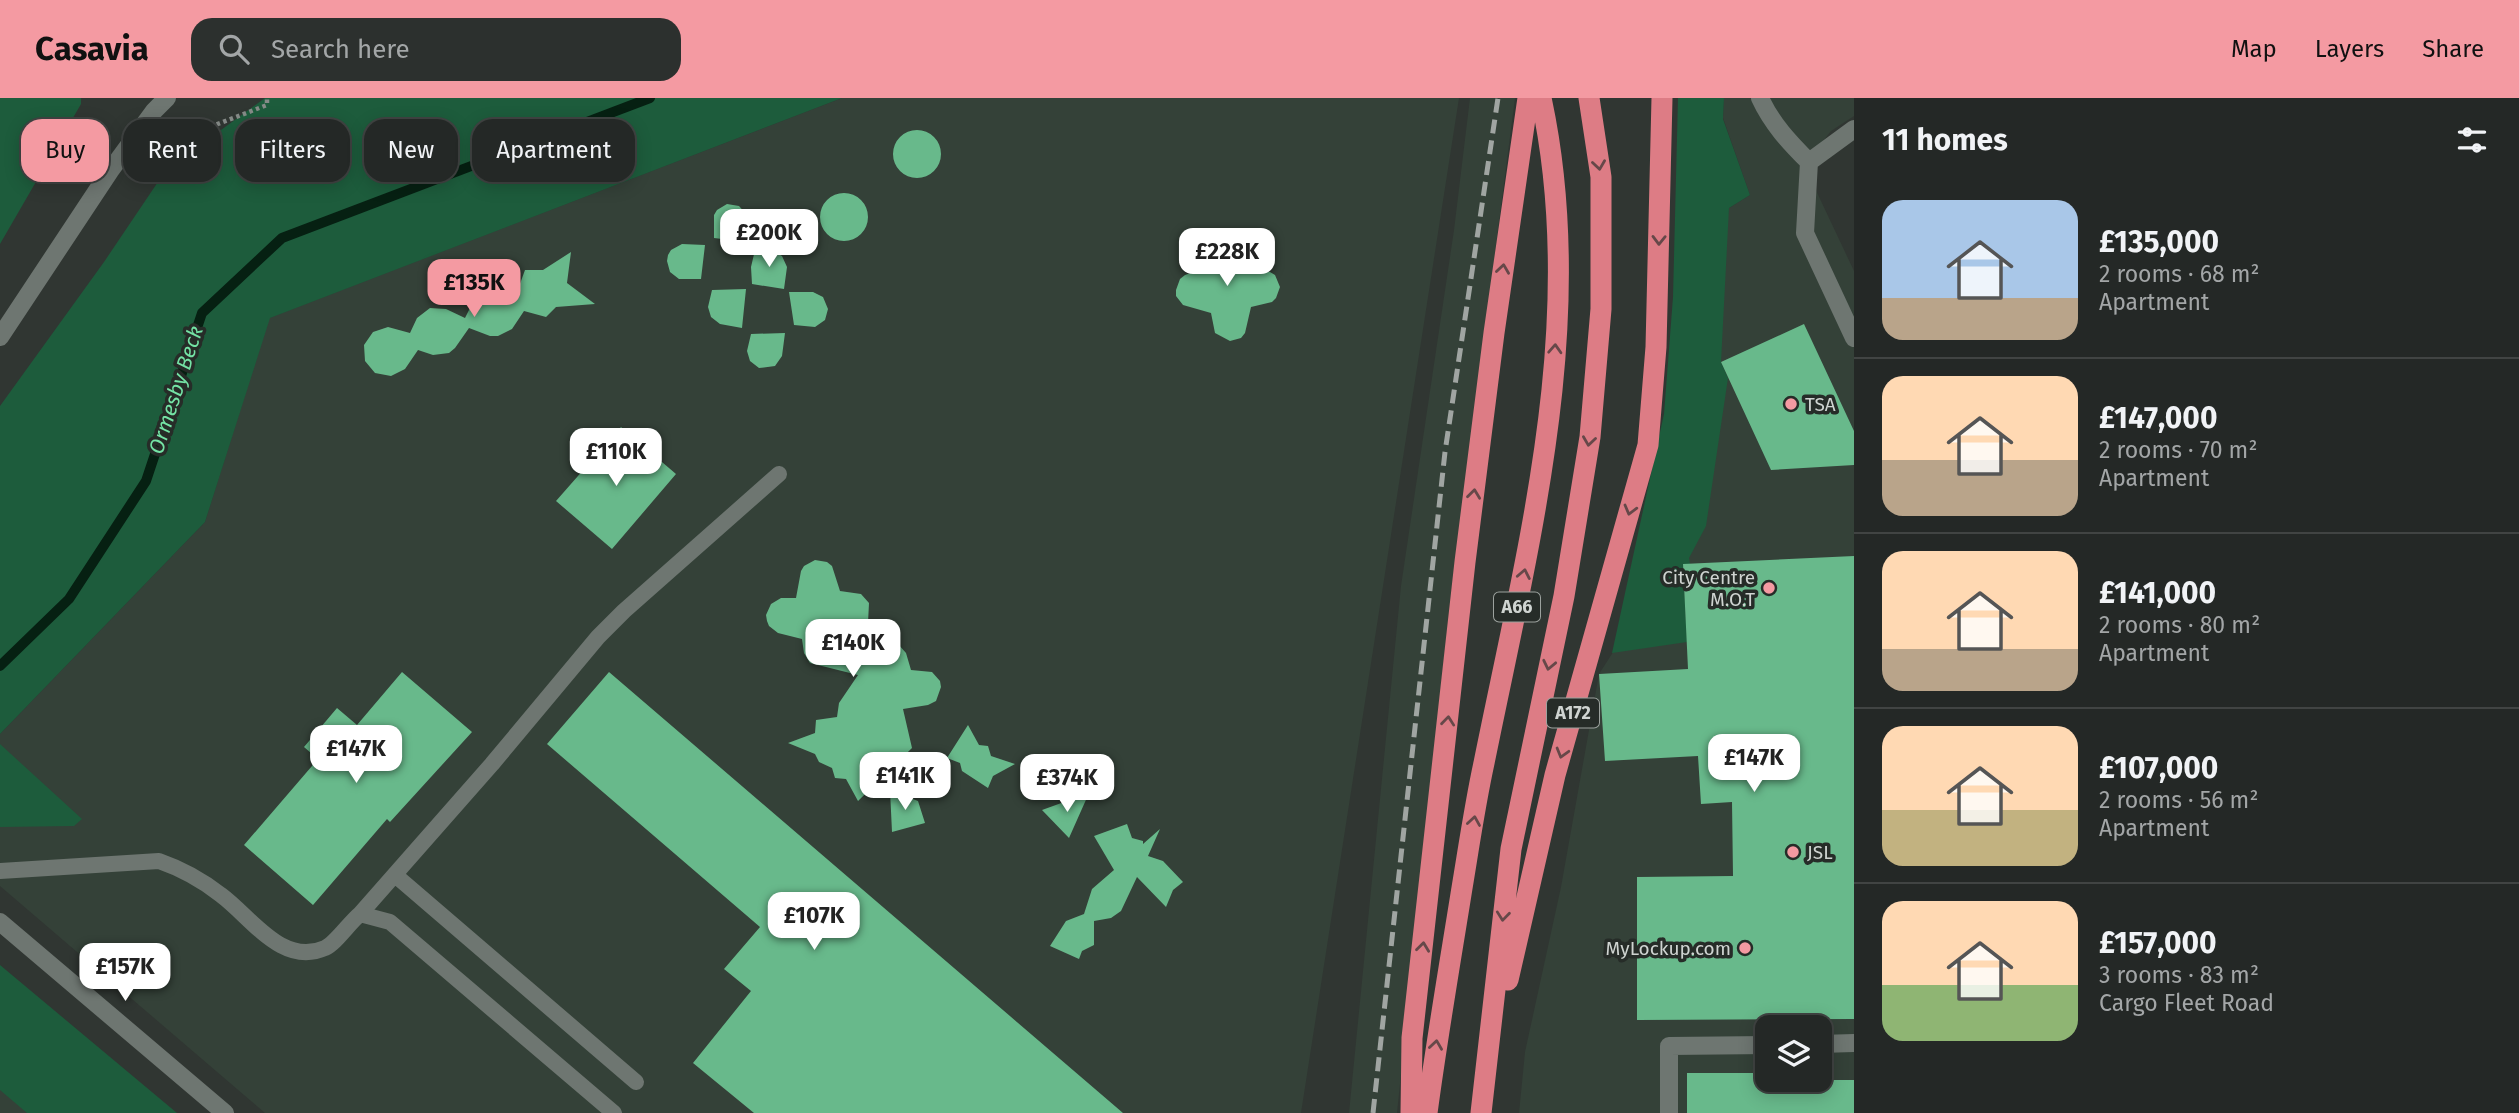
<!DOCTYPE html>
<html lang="en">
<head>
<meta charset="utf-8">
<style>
  :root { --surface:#242826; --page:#2c302e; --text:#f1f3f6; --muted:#a3a6a7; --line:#414443; --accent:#f49aa2 }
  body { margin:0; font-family:"Fira Sans",sans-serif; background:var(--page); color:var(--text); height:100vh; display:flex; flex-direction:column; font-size:26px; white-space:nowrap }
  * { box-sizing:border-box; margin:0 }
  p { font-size:23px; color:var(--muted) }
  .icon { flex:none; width:38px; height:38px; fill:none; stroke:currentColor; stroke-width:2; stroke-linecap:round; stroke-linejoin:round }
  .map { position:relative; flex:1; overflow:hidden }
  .panel { display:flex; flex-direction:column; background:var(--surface); width:665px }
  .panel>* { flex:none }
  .banner { position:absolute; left:21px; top:21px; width:665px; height:63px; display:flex; gap:14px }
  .fabs { position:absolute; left:1755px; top:917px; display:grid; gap:14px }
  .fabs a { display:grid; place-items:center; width:77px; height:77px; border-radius:14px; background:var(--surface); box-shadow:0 4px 18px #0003,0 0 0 2px var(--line); font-size:35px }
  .price { position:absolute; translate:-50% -60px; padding:0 16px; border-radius:14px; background:#fff; color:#222; font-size:23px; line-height:46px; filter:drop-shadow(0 2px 4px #0008) }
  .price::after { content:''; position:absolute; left:50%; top:42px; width:21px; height:16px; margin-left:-10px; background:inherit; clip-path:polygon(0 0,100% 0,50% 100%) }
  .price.active { background:var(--accent); color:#111 }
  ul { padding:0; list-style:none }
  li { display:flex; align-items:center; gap:21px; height:175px; padding:0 28px }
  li+li { border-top:2px solid var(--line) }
  li span { display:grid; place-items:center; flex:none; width:196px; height:140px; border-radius:21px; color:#555 }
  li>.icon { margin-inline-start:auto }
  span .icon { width:84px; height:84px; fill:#fffc; stroke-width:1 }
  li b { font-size:30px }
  h2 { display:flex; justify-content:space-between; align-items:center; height:84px; padding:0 28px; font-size:30px }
  .tag { padding:0 24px; border-radius:21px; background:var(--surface); box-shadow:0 4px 18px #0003,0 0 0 2px var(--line); font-size:24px; line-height:63px }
  .tag.active { background:var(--accent); color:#111 }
  header { display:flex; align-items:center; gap:42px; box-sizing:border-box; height:98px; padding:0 35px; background:var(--accent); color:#111 }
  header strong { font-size:33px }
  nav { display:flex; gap:38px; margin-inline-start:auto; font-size:24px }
  .search { width:490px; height:63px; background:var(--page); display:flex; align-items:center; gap:18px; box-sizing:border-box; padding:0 24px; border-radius:21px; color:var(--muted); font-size:26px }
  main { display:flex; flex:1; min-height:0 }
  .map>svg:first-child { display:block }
  .built { fill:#344138; fill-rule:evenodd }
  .green { fill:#1d5c3c }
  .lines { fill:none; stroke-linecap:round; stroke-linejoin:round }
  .stream { stroke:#062012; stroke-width:10 }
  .building { fill:#68b98b }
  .path { stroke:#868b88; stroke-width:4.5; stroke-dasharray:3.5 3.5; stroke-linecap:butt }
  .lane { stroke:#6e7671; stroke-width:16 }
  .street { stroke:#6e7671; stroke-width:18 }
  .secondary { stroke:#6e7671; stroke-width:18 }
  .highway { stroke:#dd7c85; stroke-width:21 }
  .rail { stroke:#a0a5a2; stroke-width:5; stroke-dasharray:14 7; stroke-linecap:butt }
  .oneway { stroke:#664849 }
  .poi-dot { fill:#f49aa2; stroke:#262c28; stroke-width:2.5 }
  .labels { text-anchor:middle; stroke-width:7; stroke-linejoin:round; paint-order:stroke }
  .shield { fill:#262c28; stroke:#9ca29e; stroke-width:2 }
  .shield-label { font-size:18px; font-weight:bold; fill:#cfd4d1 }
  .poi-label { font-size:19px; fill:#cfd4d1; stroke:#262c28; text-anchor:start }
  .water-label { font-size:21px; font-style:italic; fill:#74e3a5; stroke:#262c28 }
</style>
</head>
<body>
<header>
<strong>Casavia</strong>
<div class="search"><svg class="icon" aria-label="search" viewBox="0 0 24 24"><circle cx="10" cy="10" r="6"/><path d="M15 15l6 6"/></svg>Search here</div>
<nav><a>Map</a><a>Layers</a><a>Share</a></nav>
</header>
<main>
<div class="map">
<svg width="1854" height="1015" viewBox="0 0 1854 1015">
  <rect width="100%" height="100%" fill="#303632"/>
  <path class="built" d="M842,0H1459L1301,1015H265L0,788V636L205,424L269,220Z
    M1470,0H1515L1449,512L1397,1015H1349L1401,488L1454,132Z
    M1724,0H1854V18L1831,33L1804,67L1854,173V1015H1519L1525,954L1561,789L1599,576L1684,444L1729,110L1750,97L1723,20ZM1768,929H1820V982H1768Z
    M0,988L32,1015H0Z"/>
  <path class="green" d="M0,0H81V6L0,146Z
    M265,0H842L270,220L205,424L0,636V308L104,164L166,72Z
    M1678,0H1724L1723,21L1750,97L1729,110L1721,264L1728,280L1706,428L1689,460L1690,466H1683L1687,544L1612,555L1664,316L1673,199Z
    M0,646L82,721L74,728L0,729Z
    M0,867L177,1015H27L0,992Z"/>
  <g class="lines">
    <path class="stream" d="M0,568L69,501L146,383L202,215L282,140L650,0"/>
  </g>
  <path class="building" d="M893 56a24 24 0 1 1 48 0a24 24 0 1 1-48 0Z
    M820 119a24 24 0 1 1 48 0a24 24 0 1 1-48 0Z
    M727,106L739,108L747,117L746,144L714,140V117L717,112Z
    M1222,138H1229L1239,144L1242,149L1248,172L1270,174L1275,177L1280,189L1276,200L1272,204L1251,209L1245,235L1241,240L1230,243L1215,235L1211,215L1183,207L1176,198V192L1180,181L1185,177L1204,170L1209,149L1212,144Z
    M682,146L705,147L701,181H679L670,174L667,163L668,157L671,152Z
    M755,152H772L782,158L787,169L784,191L752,186L751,169Z
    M571,154L567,185L595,206L556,209L546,219L524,213L512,231L498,238H490L469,230L455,250L449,255L433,257L418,252L405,271L391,278L375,275L365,263L364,247L373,234L388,229L410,235L417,220L430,210L446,211L465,220L475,200L480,195L495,190L517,194L525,172H543Z
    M746,191L742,230L720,226L711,219L708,209L712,192Z
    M789,194H813L823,199L828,211L825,222L815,229L794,227Z
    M1804,226L1854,333V367L1771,372L1721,264Z
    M785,235L782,258L775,268L759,270L750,263L747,253L751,236Z
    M621,329L676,376L612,451L556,403Z
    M1854,458V921L1637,922V779L1733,778L1732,704L1701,706L1698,658L1605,663L1599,576L1688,571L1683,466Z
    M815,462L827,464L832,468L840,493L861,496L869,505L867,545L893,544L898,546L906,555L911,572L932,574L940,583L941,589L936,603L928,607L903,611L912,650L858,703L846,681L835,680L832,670L819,664L815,656L788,645L815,635L816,622L837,619L839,605L858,577L810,565L804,555L802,541L778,535L769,528L767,523L766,517L771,506L781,500H796L801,473L804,468Z
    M402,574L472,634L390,724L387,721L313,807L244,747L318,661L304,649L337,610L357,627Z
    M609,574L1123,1015H754L693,965L751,893L724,871L760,829L547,646Z
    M968,627L979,647L988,648L991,658L1015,666L993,678L988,690L962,673L960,665L947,660Z
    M890,692L918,703L925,725L892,734Z
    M1089,695L1069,740L1042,712Z
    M1127,726L1132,740L1143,743V746L1160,731L1148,758L1163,763L1183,784L1173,792L1166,809L1137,779L1121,813L1111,820L1094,823V847L1082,853L1079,861L1050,848L1066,823L1084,816L1092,791L1114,772L1094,738Z
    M1687,975H1768V982H1854V1015H1687Z"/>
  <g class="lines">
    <path class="path" d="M173,27L197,44L215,27L267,7V0"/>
    <path class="lane" d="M0,773L159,763C182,771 202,782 221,797C251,819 282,869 325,850C335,846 350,824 360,816L390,824L614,1015
      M395,777L636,984
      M360,816L492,666L598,539L624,513L779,376"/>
    <path class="street" d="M1760,0C1772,26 1789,44 1809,64
      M1854,31L1809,64L1805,135L1854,240
      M0,824L225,1015
      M1820,946L1854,945
      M1669,1015V948L1768,947"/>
    <path class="secondary" d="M0,239L110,73L154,13L167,0"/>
    <path class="highway" d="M1508,882L1555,677L1648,347L1656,249L1662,0
      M1411,1015L1412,940L1465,464L1494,235L1528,0
      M1427,1015C1437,940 1450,865 1462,790C1469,748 1475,706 1484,665C1528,447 1589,222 1541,0
      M1481,1015L1511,751L1564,498L1590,339L1601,211V79L1589,0"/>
    <path class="rail" d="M1373,1015L1445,354L1498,0"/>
  </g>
  <defs><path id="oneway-chevron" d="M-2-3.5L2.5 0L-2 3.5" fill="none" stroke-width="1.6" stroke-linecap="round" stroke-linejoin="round" transform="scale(1.75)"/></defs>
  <g class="oneway">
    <use href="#oneway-chevron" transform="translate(1599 67) rotate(82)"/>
    <use href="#oneway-chevron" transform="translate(1659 142) rotate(91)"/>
    <use href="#oneway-chevron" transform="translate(1503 171) rotate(-82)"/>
    <use href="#oneway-chevron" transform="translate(1555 251) rotate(-87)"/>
    <use href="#oneway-chevron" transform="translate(1589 343) rotate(98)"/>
    <use href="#oneway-chevron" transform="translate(1474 396) rotate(-83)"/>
    <use href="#oneway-chevron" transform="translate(1630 412) rotate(105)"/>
    <use href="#oneway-chevron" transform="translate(1524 476) rotate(-79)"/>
    <use href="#oneway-chevron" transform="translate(1549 567) rotate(102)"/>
    <use href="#oneway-chevron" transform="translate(1448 623) rotate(-84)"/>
    <use href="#oneway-chevron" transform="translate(1562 655) rotate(106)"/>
    <use href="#oneway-chevron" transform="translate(1474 723) rotate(-81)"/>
    <use href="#oneway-chevron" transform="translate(1503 818) rotate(96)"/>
    <use href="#oneway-chevron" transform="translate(1423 849) rotate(-83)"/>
    <use href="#oneway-chevron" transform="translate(1436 947) rotate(-82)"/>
  </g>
  <g class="poi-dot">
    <circle cx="1791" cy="306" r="7"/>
    <circle cx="1769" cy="490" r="7"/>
    <circle cx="1793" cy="754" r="7"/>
    <circle cx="1745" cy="850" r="7"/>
  </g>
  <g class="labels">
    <g class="shield">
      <rect x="1494" y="494.5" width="46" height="29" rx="5"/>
      <rect x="1547" y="600.5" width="52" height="29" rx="5"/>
    </g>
    <g class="shield-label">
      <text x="1517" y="515">A66</text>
      <text x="1573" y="621">A172</text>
    </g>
    <g class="poi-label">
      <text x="1805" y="313">TSA</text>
      <text x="1755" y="486" text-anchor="end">City Centre<tspan x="1755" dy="22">M.O.T</tspan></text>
      <text x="1807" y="761">JSL</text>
      <text x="1731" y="857" text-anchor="end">MyLockup.com</text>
    </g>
    <g class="water-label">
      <text transform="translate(176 292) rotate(-72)" y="7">Ormesby Beck</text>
    </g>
  </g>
</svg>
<div class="fabs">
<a><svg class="icon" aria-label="layers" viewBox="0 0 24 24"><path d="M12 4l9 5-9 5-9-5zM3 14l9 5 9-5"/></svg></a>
</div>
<b class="price" style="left:769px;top:171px">£200K</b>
<b class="price" style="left:1227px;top:190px">£228K</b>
<b class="price active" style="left:474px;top:221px">£135K</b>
<b class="price" style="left:616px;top:390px">£110K</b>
<b class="price" style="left:853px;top:581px">£140K</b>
<b class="price" style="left:356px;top:687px">£147K</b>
<b class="price" style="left:1754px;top:696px">£147K</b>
<b class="price" style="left:905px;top:714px">£141K</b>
<b class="price" style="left:1067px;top:716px">£374K</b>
<b class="price" style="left:814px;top:854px">£107K</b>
<b class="price" style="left:125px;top:905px">£157K</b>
<div class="banner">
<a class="tag active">Buy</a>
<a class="tag">Rent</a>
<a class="tag">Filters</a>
<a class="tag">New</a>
<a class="tag">Apartment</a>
</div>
</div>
<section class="panel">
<h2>11 homes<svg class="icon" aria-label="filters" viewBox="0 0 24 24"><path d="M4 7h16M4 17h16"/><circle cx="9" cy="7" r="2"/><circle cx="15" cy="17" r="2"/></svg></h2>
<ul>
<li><span style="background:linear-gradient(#a9c7e8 70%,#b9a48a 0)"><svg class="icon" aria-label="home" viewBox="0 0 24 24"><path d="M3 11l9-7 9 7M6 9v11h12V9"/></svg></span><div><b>£135,000</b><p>2 rooms · 68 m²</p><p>Apartment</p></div></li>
<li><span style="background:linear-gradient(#ffd9b3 60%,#b9a48a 0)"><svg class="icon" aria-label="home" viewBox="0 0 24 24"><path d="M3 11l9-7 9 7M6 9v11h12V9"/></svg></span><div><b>£147,000</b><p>2 rooms · 70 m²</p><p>Apartment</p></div></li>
<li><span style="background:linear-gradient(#ffd9b3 70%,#b9a48a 0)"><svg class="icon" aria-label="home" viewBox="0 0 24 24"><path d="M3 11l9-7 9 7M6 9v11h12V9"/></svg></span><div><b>£141,000</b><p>2 rooms · 80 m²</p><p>Apartment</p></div></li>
<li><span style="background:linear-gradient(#ffd9b3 60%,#c2b280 0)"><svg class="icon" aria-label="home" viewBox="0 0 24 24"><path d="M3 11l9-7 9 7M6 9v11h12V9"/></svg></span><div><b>£107,000</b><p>2 rooms · 56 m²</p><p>Apartment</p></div></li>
<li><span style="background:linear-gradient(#ffd9b3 60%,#8fb573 0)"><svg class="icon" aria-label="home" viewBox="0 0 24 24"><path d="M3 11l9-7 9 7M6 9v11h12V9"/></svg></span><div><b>£157,000</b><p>3 rooms · 83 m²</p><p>Cargo Fleet Road</p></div></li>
</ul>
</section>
</main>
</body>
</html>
